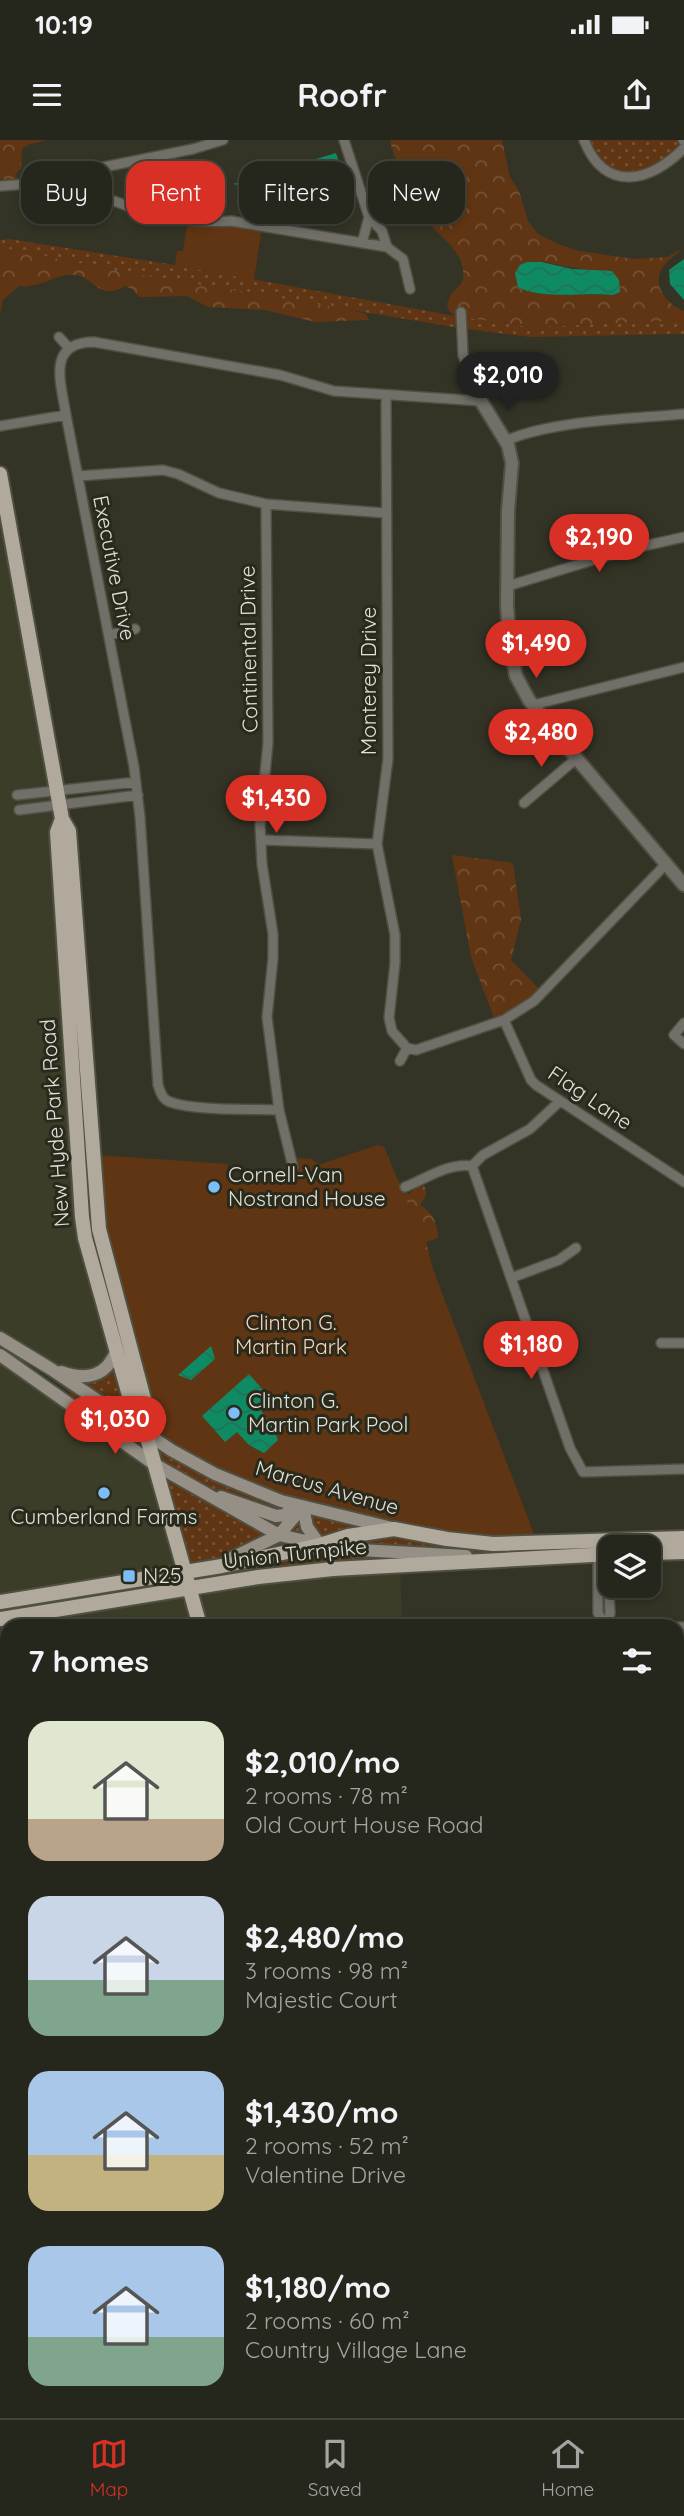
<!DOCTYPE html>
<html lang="en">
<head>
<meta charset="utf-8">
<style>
  :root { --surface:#26271c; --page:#323329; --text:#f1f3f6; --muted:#a4a5a3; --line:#42443b; --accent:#d93025 }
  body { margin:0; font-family:Quicksand,sans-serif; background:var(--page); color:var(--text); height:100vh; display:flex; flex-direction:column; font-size:26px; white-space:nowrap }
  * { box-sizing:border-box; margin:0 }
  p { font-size:23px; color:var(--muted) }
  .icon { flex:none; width:38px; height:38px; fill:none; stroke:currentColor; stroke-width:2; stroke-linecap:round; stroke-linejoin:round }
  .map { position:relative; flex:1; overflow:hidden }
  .panel { position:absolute; left:0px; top:1479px; width:684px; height:800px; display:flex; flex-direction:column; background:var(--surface); border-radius:21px 21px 0 0; box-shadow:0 4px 10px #0003,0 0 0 2px var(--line) }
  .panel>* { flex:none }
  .banner { position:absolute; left:21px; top:21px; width:642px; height:63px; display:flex; gap:14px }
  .fabs { position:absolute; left:598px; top:1395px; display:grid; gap:14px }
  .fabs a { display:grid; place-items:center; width:63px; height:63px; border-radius:14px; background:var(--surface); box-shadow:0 4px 10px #0003,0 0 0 2px var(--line); font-size:35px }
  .price { position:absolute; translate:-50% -60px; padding:0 16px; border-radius:24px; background:var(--accent); color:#fff; font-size:23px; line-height:46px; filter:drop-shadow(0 2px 4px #0008) }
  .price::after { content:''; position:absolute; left:50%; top:42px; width:21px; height:16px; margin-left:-10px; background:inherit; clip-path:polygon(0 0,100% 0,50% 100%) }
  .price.active { background:#222; color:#fff }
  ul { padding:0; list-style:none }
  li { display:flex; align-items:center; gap:21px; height:175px; padding:0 28px }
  li span { display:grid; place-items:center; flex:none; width:196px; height:140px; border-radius:21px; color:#555 }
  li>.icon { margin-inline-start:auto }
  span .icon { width:84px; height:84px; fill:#fffc; stroke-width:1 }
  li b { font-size:30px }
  h2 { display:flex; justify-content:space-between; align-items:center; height:84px; padding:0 28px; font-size:30px }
  .pill { padding:0 24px; border-radius:21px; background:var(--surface); box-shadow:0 4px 10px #0003,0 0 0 2px var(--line); font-size:24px; line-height:63px }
  .pill.active { background:var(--accent); color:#fff }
  .status { display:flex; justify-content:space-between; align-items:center; height:49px; padding:0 35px; background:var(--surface); direction:ltr }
  .status svg { height:19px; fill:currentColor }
  header { display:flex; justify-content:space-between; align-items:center; height:91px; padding:0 28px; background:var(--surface); font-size:32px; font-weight:700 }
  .dock { display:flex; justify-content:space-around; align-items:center; height:98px; border-top:2px solid var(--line); background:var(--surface); font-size:19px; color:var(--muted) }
  .dock a { display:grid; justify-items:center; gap:4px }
  .dock .active { color:var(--accent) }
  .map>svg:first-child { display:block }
  .built { fill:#3c3d28 }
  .grass { fill:url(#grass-dots) }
  .forest { fill:url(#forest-crowns); fill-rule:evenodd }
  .green { fill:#603513 }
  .water { fill:url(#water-waves) }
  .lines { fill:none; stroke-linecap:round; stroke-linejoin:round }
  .minor-casing { stroke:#4f5042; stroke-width:12 }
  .tertiary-casing { stroke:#4f5042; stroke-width:16 }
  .secondary-casing { stroke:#4f5042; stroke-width:16 }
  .primary-casing { stroke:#4f5042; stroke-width:18 }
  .minor { stroke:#726e68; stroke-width:9 }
  .tertiary { stroke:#726e68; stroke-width:12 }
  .secondary { stroke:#958f85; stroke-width:12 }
  .primary { stroke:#b0a99c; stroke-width:14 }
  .poi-dot { fill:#7bbef8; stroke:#292a1c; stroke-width:2.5 }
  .labels { text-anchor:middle; stroke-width:6; stroke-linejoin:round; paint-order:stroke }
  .street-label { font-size:21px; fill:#dfe0d7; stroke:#292a1c }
  .poi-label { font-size:21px; fill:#dfe0d7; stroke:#292a1c; text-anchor:start }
  .park-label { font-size:21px; fill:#fbd3b7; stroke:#292a1c }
</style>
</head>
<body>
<div class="status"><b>10:19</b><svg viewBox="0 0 49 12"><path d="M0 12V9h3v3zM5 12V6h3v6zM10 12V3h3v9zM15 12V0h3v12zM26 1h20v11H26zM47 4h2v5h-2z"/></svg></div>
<header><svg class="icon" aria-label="menu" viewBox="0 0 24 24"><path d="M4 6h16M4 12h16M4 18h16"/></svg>Roofr<svg class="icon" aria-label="share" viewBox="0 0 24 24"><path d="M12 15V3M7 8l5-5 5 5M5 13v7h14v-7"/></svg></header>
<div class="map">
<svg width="684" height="2278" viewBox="0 0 684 2278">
  <defs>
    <pattern id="grass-dots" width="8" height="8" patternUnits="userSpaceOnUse" patternTransform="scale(1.75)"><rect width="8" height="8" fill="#603513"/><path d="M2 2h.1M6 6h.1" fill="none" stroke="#765235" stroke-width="1.8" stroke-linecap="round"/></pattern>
    <pattern id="forest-crowns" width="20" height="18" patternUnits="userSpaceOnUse" patternTransform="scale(1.75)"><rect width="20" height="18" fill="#603513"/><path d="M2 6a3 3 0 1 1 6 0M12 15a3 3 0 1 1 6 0" fill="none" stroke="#765235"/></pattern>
    <pattern id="water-waves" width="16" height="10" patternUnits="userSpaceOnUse" patternTransform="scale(1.75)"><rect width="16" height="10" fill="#0f8b64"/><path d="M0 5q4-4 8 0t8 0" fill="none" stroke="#217257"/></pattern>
  </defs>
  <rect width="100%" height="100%" fill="#333426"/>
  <path class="built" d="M0,334L61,665L87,1053L98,1124L118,1193L107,1229L69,1235L0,1198Z
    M0,1215L154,1324L185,1432L0,1462Z
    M400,1426L402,1486H7V1606L0,1608V1479L189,1447Z
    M585,2272H639L644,2278H576Z"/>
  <path class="grass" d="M584,0H683L684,8L638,37L603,28Z
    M9,99L175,125L455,176L531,187L684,180V194L530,197L459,188L111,130L32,113L0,108V100Z
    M113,1221L503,1411L481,1416L432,1418L252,1438L316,1406L185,1432L154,1324L83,1273L66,1248L113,1271L69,1235L89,1236Z"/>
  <path class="forest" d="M0,0H48L30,4L22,9L21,28L16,34L18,42L0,39Z
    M390,0H502L510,37L519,51L528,81L538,94L558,104L579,111L634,119L667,117L683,108C677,114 668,120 663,127C650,144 668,166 684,171V180L531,187L455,176L449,171L447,164L451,154L462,143C471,111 433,94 418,71C415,66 417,60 414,55C405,37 394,21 390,0ZM527,122H541L588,130L613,155C586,153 540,159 518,147Z
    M0,108L32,113L111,130L348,169L366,174L369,180L315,182L265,170L208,167L187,156L139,157L132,149L125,146C99,162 94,136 74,135C57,133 41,149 19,146L3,160L0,174Z
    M452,715L513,723L521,779L511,820L542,852L496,883L471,817Z
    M378,1005L384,1007L399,1043L409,1055L417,1045L424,1046C429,1054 425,1058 420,1065C433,1073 438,1083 438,1098L426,1102L433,1129L273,1040L281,1028L287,1026L297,1018L311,1019L320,1025L372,1010Z"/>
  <path class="green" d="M188,80L262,86L254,140L175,125L177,111H183Z
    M378,1005L402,1048L537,1402L493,1404L268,1356L144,1290L98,1124L90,1085L84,1014L227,1024L233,1040H273Z"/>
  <path class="water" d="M336,13L353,67L233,44Z
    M684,119V160L670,144L669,130Z
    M527,122H541L573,129L612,131L619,140L620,152L613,155C585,152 541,160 518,147L515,133L520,125Z
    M211,1206L215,1219L191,1240L178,1235Z
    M249,1234L272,1260L261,1271L272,1284L278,1300L264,1313L249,1305L237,1292L225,1302L202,1276Z"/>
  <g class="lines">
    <defs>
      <path id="minor" d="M344,0L369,77L362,103
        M584,0C605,54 651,42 684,8
        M683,0H684
        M69,41C116,66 178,85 231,81L387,107L403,119L410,149
        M0,46L69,41L89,30L193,9L223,0
        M369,77L382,91L387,107
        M461,172L463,215L481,261
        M59,197L69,208
        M386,256L388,619L377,704L395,795V823L389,878L392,891L407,908L416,910L504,880L534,861L666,724
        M0,286L66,275
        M505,301C553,280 631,279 684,274
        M78,336L163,330L178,334L219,353L266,364L385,373
        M266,364L268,603L260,685L262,724L273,794V818L267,877L279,970L293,1027
        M508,446L626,410L684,397
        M109,495L135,489
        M533,565L684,527
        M17,655L136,642
        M524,663L577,618
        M19,670L138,655
        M262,700L377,704
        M504,880L531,940L536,945L684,1042
        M684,883L674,895L684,904
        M400,921L407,908
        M279,970C251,969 195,971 170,962C162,959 161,953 158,945L140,677L134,627L66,275C61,243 46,202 94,202L280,235L334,251L481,261
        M472,1026L570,1308L583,1332L684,1329
        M405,1047C425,1039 450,1022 472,1026L483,1015L530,989L559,962
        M511,1138L559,1120L576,1108
        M661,1203H684
        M598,1412V1473L605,1486
        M607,1486L610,1473L607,1411
        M677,1487H684
        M0,1621L7,1619
        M677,1631L684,1630
        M677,1738L684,1736
        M677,1845L684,1843
        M0,1898L7,1896
        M677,1908L681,1927L677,1955
        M0,1926L7,1951
        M0,2068L7,2066
        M677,2105L684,2100
        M0,2174L7,2172
        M677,2236L684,2231
        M96,2272L98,2278
        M204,2272L206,2278
        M309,2272L311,2278
        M640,2272L645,2278
        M8,2278L32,2272
        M453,2278L471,2272"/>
      <path id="tertiary" d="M481,261L508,305L512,323L508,371L507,466L510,504L516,536L529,560L555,593L684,745"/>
      <path id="secondary" d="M0,1198L51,1229L171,1310L215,1334L281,1361L392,1388
        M0,1215L154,1324L279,1395L342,1409L466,1416
        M61,1232C87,1241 106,1237 117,1210
        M221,1357L276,1376L285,1375L294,1365
        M303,1367L307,1387L320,1405
        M228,1420L279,1395L300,1370"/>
      <path id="primary" d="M0,334L62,679L69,691L99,1089L145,1263L141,1276
        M62,679L57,692L82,1077L85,1098L132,1266L141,1276L200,1486
        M649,1413L684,1412
        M0,1462L222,1426L320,1405L348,1396L394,1389L447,1399L493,1404L684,1398
        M0,1479L258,1437L333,1429L611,1414
        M677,2265L684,2259
        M418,2272L420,2278
        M660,2278L668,2272"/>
    </defs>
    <use href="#minor" class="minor-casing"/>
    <use href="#tertiary" class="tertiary-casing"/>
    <use href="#secondary" class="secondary-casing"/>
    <use href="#primary" class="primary-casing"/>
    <use href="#minor" class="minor"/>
    <use href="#tertiary" class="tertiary"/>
    <use href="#secondary" class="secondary"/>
    <use href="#primary" class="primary"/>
  </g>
  <g class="poi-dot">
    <circle cx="214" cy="1047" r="7"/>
    <circle cx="234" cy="1273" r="7"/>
    <circle cx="104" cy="1353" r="7"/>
    <rect x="122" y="1429" width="14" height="14" rx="3.5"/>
  </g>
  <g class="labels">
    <g class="street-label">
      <text transform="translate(114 428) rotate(79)" y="7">Executive Drive</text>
      <text transform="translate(249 509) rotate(-91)" y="7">Continental Drive</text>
      <text transform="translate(369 541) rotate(-90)" y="7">Monterey Drive</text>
      <text transform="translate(590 958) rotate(34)" y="7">Flag Lane</text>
      <text transform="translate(55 983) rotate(-94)" y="7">New Hyde Park Road</text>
      <text transform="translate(327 1348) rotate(16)" y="7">Marcus Avenue</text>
      <text transform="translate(295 1414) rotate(-6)" y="7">Union Turnpike</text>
    </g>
    <g class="poi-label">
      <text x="228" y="1042">Cornell-Van<tspan x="228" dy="24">Nostrand House</tspan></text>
      <text x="248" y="1268">Clinton G.<tspan x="248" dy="24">Martin Park Pool</tspan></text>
      <text x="104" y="1384" text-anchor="middle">Cumberland Farms</text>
      <text x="143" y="1443">N25</text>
    </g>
    <g class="park-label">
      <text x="291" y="1190">Clinton G.<tspan x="291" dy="24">Martin Park</tspan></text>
    </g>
  </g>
</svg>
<div class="fabs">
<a><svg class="icon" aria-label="layers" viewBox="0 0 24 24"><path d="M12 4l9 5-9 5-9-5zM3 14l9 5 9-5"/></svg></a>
</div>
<b class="price active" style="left:508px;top:272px">$2,010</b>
<b class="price" style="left:599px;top:434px">$2,190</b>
<b class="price" style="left:536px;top:540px">$1,490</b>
<b class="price" style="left:541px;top:629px">$2,480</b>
<b class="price" style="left:276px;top:695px">$1,430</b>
<b class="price" style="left:531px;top:1241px">$1,180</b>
<b class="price" style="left:115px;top:1316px">$1,030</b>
<div class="banner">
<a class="pill">Buy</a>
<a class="pill active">Rent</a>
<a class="pill">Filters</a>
<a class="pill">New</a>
</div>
<section class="panel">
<h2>7 homes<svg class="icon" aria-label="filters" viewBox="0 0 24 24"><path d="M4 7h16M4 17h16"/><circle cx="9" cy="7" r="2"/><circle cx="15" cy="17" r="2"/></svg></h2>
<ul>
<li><span style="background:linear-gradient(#dfe7d0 70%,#b9a48a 0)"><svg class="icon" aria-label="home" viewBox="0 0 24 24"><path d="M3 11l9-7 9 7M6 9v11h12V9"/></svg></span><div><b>$2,010/mo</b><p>2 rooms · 78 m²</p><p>Old Court House Road</p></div></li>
<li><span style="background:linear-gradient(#c9d6e8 60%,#7fa58c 0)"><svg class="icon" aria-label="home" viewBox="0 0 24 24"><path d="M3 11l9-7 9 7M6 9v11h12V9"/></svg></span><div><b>$2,480/mo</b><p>3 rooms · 98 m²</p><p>Majestic Court</p></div></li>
<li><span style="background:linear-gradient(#a9c7e8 60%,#c2b280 0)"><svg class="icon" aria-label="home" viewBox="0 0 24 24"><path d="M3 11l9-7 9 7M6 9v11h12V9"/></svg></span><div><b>$1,430/mo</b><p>2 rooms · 52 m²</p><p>Valentine Drive</p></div></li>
<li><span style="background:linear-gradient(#a9c7e8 65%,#7fa58c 0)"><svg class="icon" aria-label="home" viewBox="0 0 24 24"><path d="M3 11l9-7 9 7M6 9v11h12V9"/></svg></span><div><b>$1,180/mo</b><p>2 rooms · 60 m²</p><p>Country Village Lane</p></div></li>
</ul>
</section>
</div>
<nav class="dock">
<a class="active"><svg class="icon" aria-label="map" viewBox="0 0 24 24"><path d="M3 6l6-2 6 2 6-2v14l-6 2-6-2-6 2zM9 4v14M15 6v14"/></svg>Map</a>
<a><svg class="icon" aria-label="saved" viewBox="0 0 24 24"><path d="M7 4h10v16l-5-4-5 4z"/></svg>Saved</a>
<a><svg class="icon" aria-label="home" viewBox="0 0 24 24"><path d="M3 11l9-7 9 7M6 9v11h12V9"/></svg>Home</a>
</nav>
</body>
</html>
